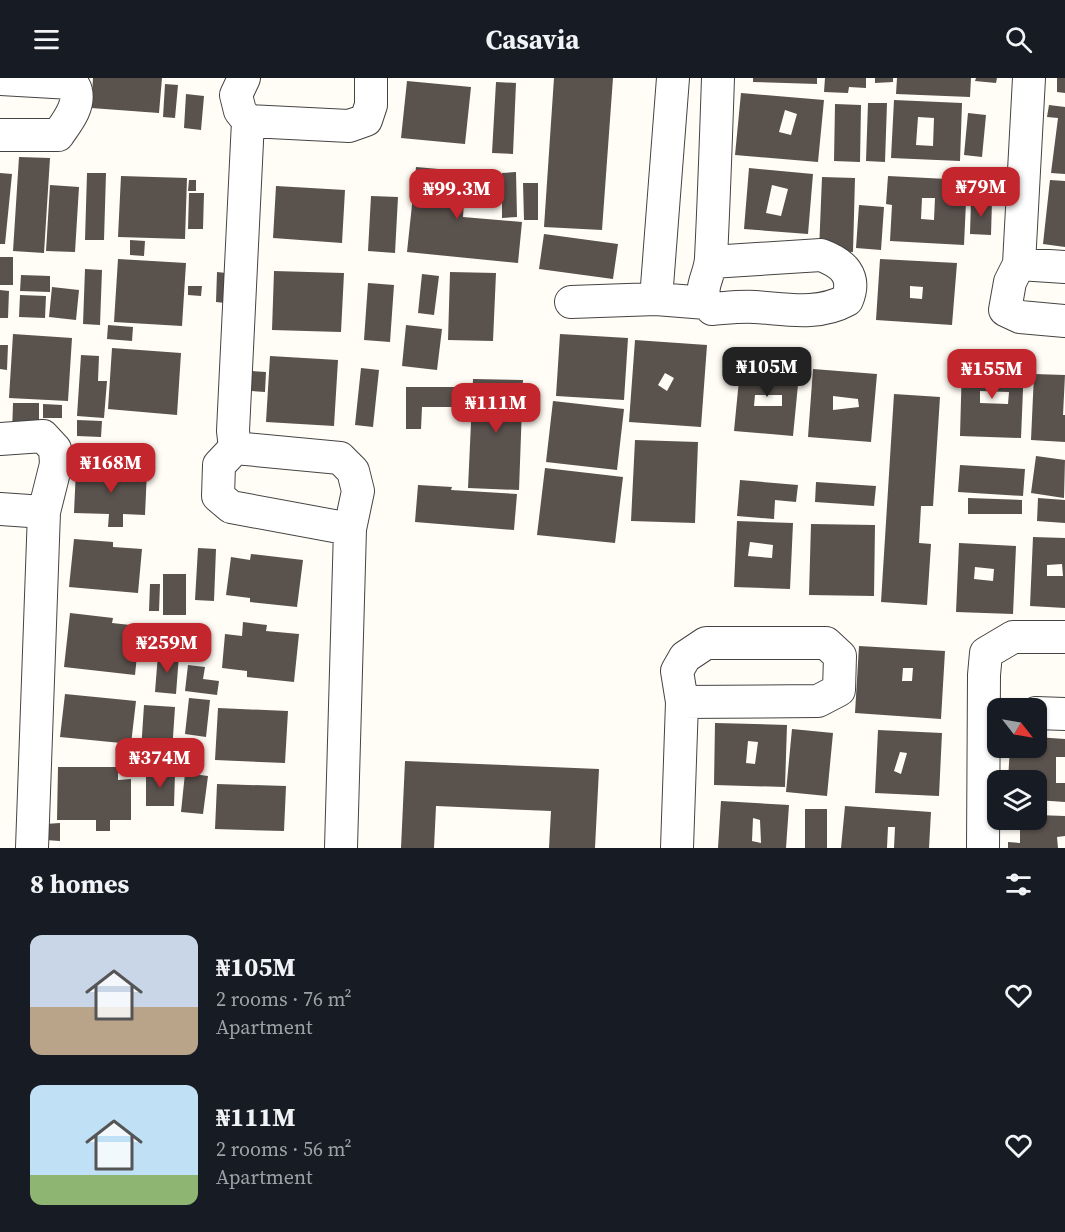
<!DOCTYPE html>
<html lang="en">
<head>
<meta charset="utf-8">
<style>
  :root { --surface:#171b24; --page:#242831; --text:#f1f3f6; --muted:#9ea1a6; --accent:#c4262e }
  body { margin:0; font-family:"Source Serif 4",serif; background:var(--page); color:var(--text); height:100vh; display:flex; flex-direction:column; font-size:22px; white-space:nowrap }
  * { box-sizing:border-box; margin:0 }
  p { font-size:20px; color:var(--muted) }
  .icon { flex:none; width:33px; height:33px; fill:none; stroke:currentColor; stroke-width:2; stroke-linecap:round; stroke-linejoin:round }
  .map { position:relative; height:770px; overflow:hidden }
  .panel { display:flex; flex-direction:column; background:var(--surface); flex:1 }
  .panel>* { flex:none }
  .needle { width:39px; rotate:121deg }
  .tools { position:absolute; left:987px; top:620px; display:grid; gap:12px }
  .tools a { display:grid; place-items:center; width:60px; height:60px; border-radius:12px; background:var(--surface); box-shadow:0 2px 4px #0004; font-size:30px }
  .price { position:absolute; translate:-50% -51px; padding:0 14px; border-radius:12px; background:var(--accent); color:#fff; font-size:20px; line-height:39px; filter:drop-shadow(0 2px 3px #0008) }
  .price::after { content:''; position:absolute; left:50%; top:36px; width:18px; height:14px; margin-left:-9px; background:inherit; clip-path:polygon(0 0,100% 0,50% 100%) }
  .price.on { background:#222; color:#fff }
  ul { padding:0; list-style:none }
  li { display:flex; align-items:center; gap:18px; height:150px; padding:0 30px }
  li span { display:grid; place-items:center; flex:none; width:168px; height:120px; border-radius:12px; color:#555 }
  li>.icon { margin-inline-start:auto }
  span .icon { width:72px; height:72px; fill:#fffc; stroke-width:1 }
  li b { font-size:26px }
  h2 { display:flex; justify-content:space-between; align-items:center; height:72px; padding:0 30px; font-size:26px }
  header { display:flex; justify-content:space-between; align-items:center; height:78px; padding:0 30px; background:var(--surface); font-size:27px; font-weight:700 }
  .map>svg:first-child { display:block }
  .building { fill:#5a524d; fill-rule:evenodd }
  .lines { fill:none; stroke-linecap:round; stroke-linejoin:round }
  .minor-casing { stroke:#444; stroke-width:34 }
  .minor { stroke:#fff; stroke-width:32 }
</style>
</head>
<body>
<header><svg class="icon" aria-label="menu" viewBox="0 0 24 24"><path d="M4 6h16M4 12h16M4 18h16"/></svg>Casavia<svg class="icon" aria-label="search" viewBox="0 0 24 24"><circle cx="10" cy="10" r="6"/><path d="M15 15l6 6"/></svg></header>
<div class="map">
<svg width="1065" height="770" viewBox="0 0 1065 770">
  <rect width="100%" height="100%" fill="#fffdf5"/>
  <path class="building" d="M93,0H162L159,35L91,30Z
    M554,0H613L602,152L544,149Z
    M753,0H817V6L753,4Z
    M825,0H866V10L849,9L848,15L824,14Z
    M875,0H893V4L875,5Z
    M897,0H971L970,19L896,16Z
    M976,0H997L996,5L975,3Z
    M1057,0H1065V15L1057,14Z
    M407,3L471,9L465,66L401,60Z
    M496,4L516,5L513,76L492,75Z
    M165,6L178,7L175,40L163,39Z
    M741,15L824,22L818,84L735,77ZM785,32L797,36L791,57L779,54Z
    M186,16L204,18L201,52L184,50Z
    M894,22L962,25L960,83L891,80ZM918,39L934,40L933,68L916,67Z
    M868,25H887L885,84L866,83Z
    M835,26L861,27L860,84L834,83Z
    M1049,27L1065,29V96L1051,95L1058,40L1047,39Z
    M968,35L986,37L982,79L964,77Z
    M19,79L50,80L44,175L13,173Z
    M416,89L483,95L480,125L464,124L463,139L522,144L518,185L407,174Z
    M749,90L813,96L808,156L744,151ZM772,107L788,111L781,138L766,135Z
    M516,94L517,139L502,140V95Z
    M0,95L12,96L5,166H0Z
    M87,95H106L104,162H85Z
    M121,98L187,100L185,161L118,159Z
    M888,98L967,102L964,167L890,163L892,127L886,126ZM922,120H935L934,142L921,141Z
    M822,99L855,100L853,174L819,173Z
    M189,102H196V113H188Z
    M1050,102L1065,103V169L1043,166Z
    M523,105H538V142H524Z
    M50,107L79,109L75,174L46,173Z
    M276,108L345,112L342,165L273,160Z
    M189,115H204L203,151H188Z
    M371,118L398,119L395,175L368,173Z
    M971,122L992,123L991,157L970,156Z
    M859,127L884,129L881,172L856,170Z
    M544,156L618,166L613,201L539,191Z
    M130,162L145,163L144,178L130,177Z
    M0,179H13V207H0Z
    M118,181L186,185L182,248L114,244Z
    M880,181L957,185L952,247L876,242ZM910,208L923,209L922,221L910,220Z
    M85,191L102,192L100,247L83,246Z
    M274,193L344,195L341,254L272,252Z
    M217,194L226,195L225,225L216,224Z
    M450,194L496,195L493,263L448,262Z
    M422,196L439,198L434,237L418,235Z
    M21,197L50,198V214L20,213Z
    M368,205L394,207L390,264L364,262Z
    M188,208H202L201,218L188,217Z
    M52,209L79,212L76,242L49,239Z
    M0,212L9,213L8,240H0Z
    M20,217L46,218L45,240L19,239Z
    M108,247L133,249L132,263L107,261Z
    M406,247L442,251L437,292L402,288Z
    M13,256L72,260L68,323L9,320Z
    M560,256L628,260L624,322L556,318Z
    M635,262L707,267L701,349L629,344ZM665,295L674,300L667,313L658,307Z
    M0,267H8L7,292L0,291Z
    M112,270L181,275L177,337L108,331Z
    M81,277L99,278L98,303H107L104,340L77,338Z
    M270,278L338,282L334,348L266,344Z
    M741,281L800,286L793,358L734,353ZM755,317H782V328H754Z
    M962,285L1024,287L1021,360L960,358ZM980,313L1009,314L1008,326L980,325Z
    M361,290L379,292L373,349L355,347Z
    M813,291L877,296L871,364L808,359ZM833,318L858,321L859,329L833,332Z
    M252,293L266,294L265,314L251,313Z
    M1034,296L1065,297L1063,337H1065V364L1031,362Z
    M473,301L523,302L519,412L468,410Z
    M406,309H461V329H422L421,351H406Z
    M894,316L940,319L933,428H921L919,465L931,466L927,527L881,524Z
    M553,323L624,331L617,392L546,384Z
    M13,325H39V355H12Z
    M43,326L62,327V340H43Z
    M77,342L102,343L101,359L77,358Z
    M635,362L698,364L695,445L631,443Z
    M1036,378L1065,382L1064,420L1031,415Z
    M960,387L1025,391L1023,418L958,414Z
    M545,390L623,399L615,465L537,457Z
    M76,391L147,393L145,437L123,436V449H108L109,436L74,435Z
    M740,402L798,407L796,424L775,422L774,441L737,438Z
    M816,404L876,408L874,428L815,424Z
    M418,407L452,409L451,412L517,416L514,452L415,444Z
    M968,420L1022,422V436H968Z
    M1038,420L1065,422V445L1037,443Z
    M737,443L793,445L790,511L734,509ZM750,464L773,467L772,480L748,478Z
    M811,446L875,447L874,518L809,517Z
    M1033,459L1065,460V530L1030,528ZM1062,486L1063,498H1047V487Z
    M74,461L113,464V469L142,471L138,515L69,509Z
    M959,465L1016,468L1013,536L956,534ZM975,489L994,491L993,503L974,501Z
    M198,470L216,471L214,523L195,522Z
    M251,476L303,482L297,529L250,524V520L226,517L231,479L250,482Z
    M163,496H186V537H163Z
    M150,506H160L159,533H149Z
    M70,535L113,540L112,545L140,548L135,597L64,589Z
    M243,544L267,547L266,553L299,556L294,604L247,599V593L222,590L225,556L242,558Z
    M859,568L945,573L941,641L855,635ZM903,590H913L912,603H902Z
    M158,576L179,577L176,616L155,614Z
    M188,587L205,589L203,601L219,603L217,617L185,613Z
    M65,616L136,623L131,666L60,659Z
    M189,620L210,622L206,659L185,656Z
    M144,627L175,629L171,690L140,688Z
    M218,630L288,633L285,685L215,682Z
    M715,645L787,647L785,709L714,707ZM748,663L758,664L755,686L746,685Z
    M792,651L833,655L827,718L786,714Z
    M878,652L942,655L939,718L875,715ZM900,674L907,675L901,696L894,693Z
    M1036,659L1065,661V679H1056V705H1065V724L1036,722V702H1008L1010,669H1036Z
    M405,683L599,691L595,770H549L551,733L436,728L434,770H401Z
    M58,689H118V702L131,701V742H110V753H96V742H57Z
    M146,695H175L174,728H146Z
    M185,695L208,698L203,736L181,734Z
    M217,706L286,708L284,753L215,751Z
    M721,723L789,727L786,770H718ZM753,740L760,742L761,765L752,763Z
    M845,728L931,734L929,770H894L895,749H888L887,770H841Z
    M805,731H827V770H805Z
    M1036,737L1065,738V758L1057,759L1058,770H1008V764L1020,765V741H1036Z
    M60,745V763L45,762V746Z"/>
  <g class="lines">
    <defs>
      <path id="minor" d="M244,0L236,17L240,33L248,43L233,353L235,370L340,380L353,393L358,413L350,451L341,770
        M1029,0L1019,186L1010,204L1005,232L1020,239L1065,243
        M0,1L71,5
        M248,43L349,48L366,42L371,27V0
        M0,57H58C66,45 80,29 76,13C75,7 71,7 71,0
        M711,184L821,177C843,185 857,198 847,222C818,238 786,231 755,229C741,228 726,230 712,231C694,213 710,201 711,180C714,120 716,60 718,0
        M1019,186L1065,189
        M656,221L673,0
        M571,224L656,221L706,225
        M0,361L43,358L55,371L56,386L44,434L32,770
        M235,370L219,387L218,418L231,429L350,451
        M0,431L44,434
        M1036,635L1065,636
        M677,770L682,624L677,593L685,579L706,565H826L840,578L839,612L818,623L682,624
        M983,770L984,597L986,575L1013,559H1065"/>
    </defs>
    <use href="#minor" class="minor-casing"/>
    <use href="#minor" class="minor"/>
  </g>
</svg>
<div class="tools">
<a><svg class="needle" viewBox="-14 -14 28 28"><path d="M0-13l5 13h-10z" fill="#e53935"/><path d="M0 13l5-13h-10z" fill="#9ea1a6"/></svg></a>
<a><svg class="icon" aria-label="layers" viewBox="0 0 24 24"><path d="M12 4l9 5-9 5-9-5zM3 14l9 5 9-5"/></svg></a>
</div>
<b class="price" style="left:981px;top:140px">₦79M</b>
<b class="price" style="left:457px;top:142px">₦99.3M</b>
<b class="price on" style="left:767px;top:320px">₦105M</b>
<b class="price" style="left:992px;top:322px">₦155M</b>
<b class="price" style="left:496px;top:356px">₦111M</b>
<b class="price" style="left:111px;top:416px">₦168M</b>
<b class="price" style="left:167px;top:596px">₦259M</b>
<b class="price" style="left:160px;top:711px">₦374M</b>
</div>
<section class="panel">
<h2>8 homes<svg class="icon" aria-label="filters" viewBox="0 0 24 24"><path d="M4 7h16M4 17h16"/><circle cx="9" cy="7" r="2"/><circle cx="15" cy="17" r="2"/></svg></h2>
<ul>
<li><span style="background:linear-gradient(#c9d6e8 60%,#b9a48a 0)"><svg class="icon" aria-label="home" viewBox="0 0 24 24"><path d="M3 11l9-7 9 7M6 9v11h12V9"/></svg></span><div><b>₦105M</b><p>2 rooms · 76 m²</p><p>Apartment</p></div><svg class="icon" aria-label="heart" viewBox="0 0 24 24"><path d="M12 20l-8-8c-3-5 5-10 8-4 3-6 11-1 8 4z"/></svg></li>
<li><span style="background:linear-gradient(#bfe0f5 75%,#8fb573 0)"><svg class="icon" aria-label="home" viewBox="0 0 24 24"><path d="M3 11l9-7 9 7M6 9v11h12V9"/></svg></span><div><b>₦111M</b><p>2 rooms · 56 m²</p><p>Apartment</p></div><svg class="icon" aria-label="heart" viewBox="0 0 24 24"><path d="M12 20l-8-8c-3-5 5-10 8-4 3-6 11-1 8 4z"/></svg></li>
</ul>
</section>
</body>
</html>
